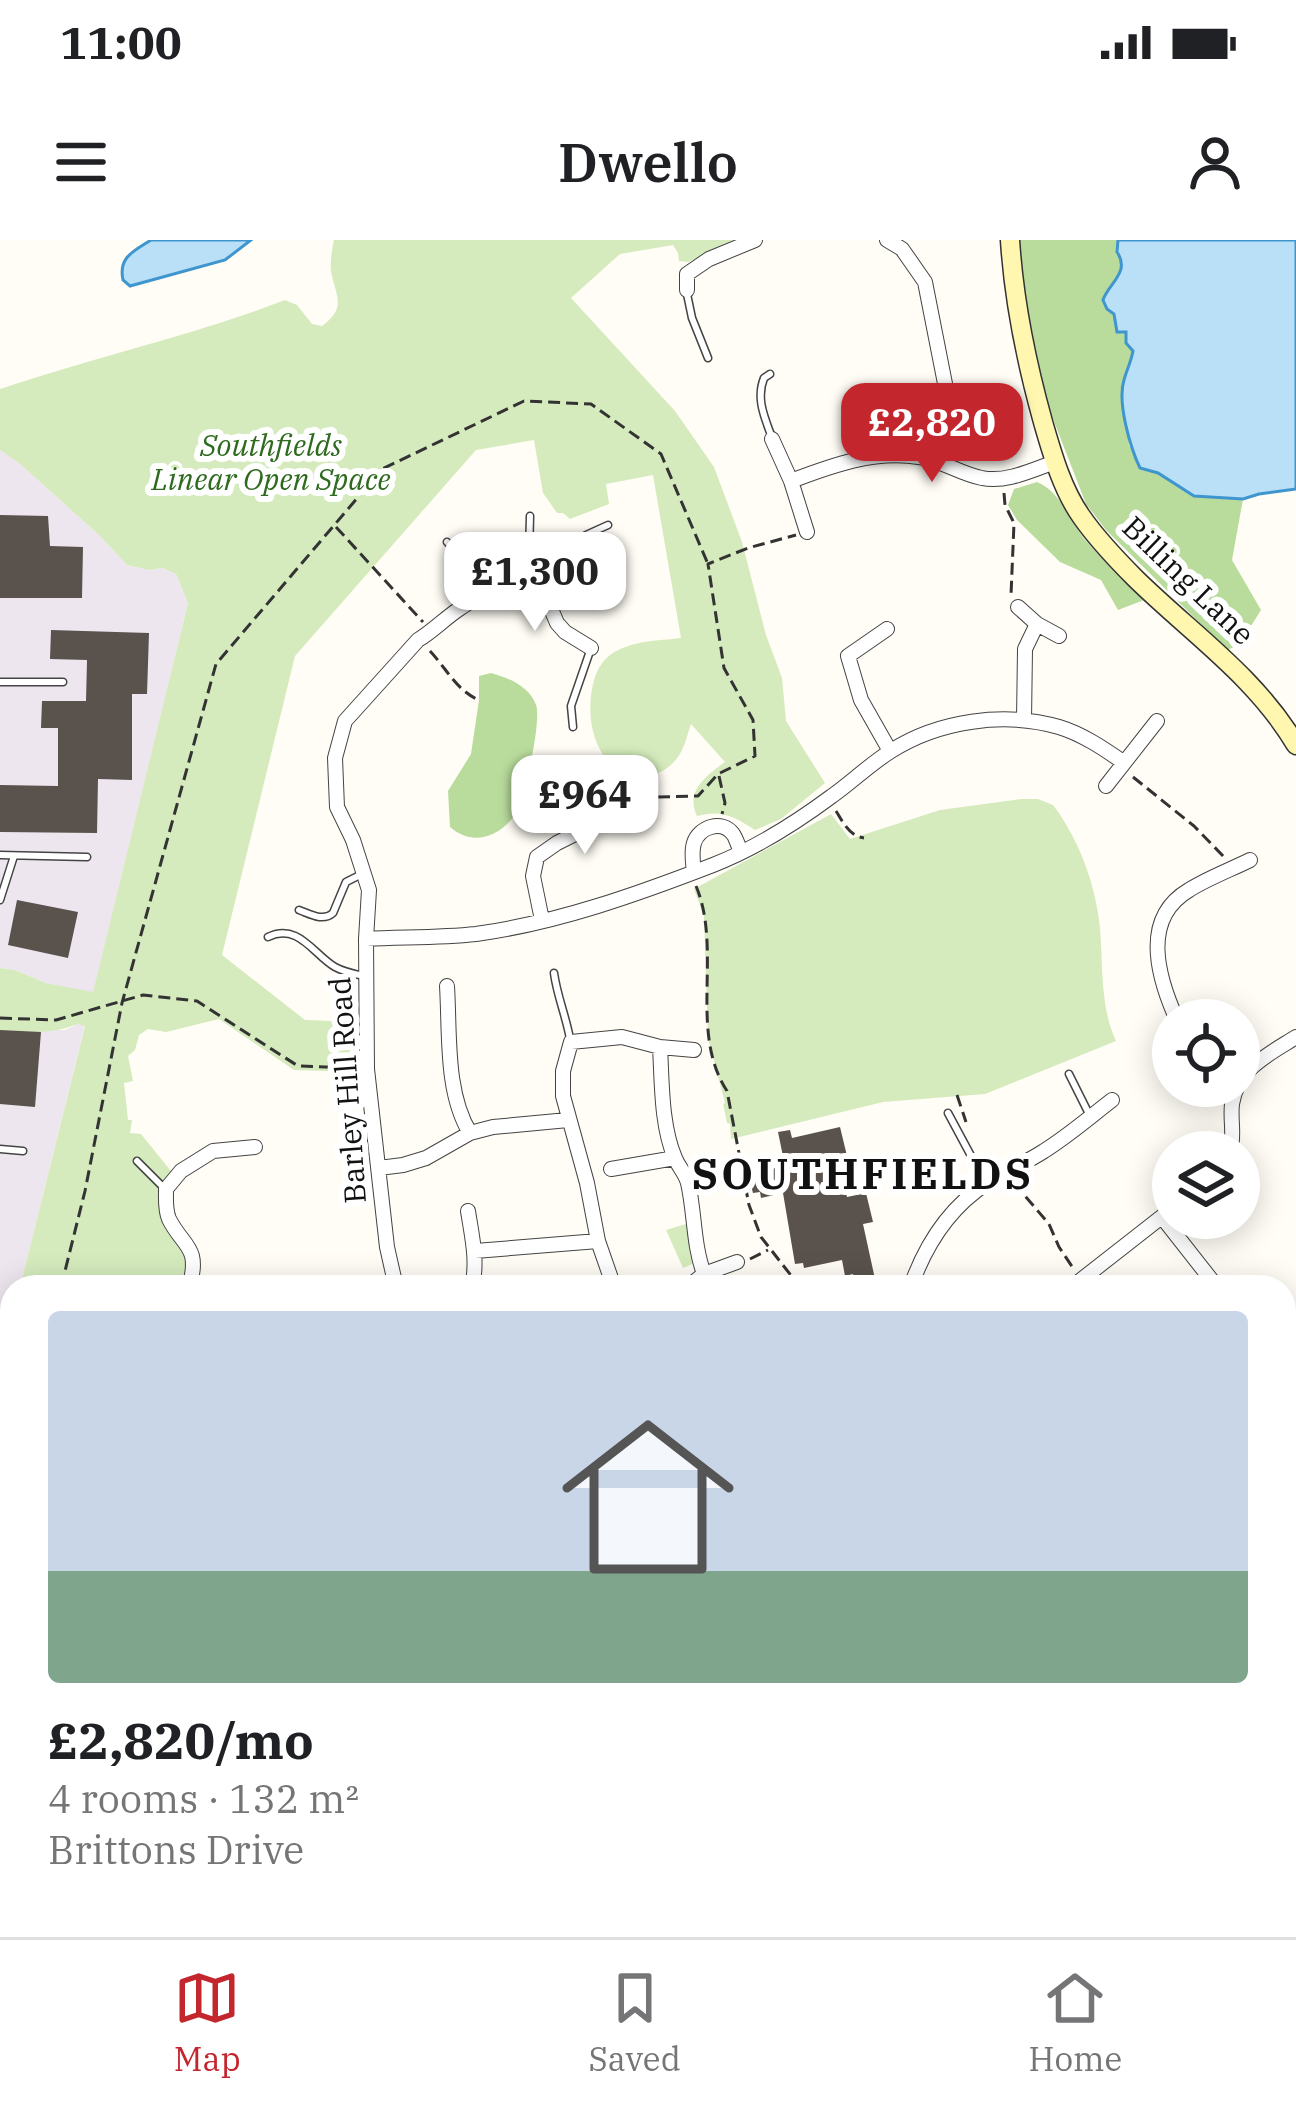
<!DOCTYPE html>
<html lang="en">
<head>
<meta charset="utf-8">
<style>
  :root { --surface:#fff; --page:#f6f6f6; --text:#202124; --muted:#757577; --line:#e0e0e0; --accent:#c4262e }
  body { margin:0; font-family:"IBM Plex Serif",serif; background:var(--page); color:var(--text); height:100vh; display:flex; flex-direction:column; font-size:45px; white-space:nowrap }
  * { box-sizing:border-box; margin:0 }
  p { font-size:39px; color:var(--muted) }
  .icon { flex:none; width:66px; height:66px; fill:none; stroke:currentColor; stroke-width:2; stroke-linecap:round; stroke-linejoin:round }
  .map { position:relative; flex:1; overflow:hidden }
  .sheet { position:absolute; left:0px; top:1035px; width:1296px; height:663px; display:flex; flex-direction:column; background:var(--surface); border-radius:36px 36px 0 0; box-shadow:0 6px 30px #0003 }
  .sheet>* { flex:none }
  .buttons { position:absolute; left:1152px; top:759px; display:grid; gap:24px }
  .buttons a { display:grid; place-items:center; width:108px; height:108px; border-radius:50%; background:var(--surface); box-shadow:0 6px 30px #0003; font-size:60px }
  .price { position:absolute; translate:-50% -102px; padding:0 27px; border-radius:24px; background:#fff; color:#222; font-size:39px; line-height:78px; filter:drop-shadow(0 3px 6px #0008) }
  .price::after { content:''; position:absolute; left:50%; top:72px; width:36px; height:27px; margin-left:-18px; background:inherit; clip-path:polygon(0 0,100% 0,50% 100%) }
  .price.on { background:var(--accent); color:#fff }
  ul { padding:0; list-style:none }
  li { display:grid; align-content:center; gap:24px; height:636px; padding:0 48px }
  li+li { border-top:3px solid var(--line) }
  li span { display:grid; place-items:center; height:372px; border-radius:12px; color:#555 }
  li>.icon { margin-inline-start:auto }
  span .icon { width:216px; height:216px; fill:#fffc; stroke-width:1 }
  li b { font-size:51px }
  .status { display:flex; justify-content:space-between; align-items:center; height:84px; padding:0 60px; background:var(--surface); direction:ltr }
  .status svg { height:33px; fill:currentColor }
  header { display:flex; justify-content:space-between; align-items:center; height:156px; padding:0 48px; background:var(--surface); font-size:54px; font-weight:600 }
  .tabs { display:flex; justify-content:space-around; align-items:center; height:168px; border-top:3px solid var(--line); background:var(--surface); font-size:33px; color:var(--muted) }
  .tabs a { display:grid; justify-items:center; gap:6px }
  .tabs .on { color:var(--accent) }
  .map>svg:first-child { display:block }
  .industrial { fill:#eee6ef }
  .green { fill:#d5ebbd }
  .forest { fill:#b9dc9c }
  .water { fill:#b9e0f7; stroke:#3f96cf; stroke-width:3 }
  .building { fill:#5a524d }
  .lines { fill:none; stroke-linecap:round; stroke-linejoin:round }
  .lane-casing { stroke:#444; stroke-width:9 }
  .street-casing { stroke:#444; stroke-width:16 }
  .secondary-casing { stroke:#333; stroke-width:21 }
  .primary-casing { stroke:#222; stroke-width:24 }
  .path { stroke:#333; stroke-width:3; stroke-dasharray:12 6; stroke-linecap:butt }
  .lane { stroke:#fff; stroke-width:6 }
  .street { stroke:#fff; stroke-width:14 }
  .secondary { stroke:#fff6b0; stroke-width:18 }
  .primary { stroke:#f9d66b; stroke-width:21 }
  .path-bridge { stroke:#333; stroke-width:3; stroke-dasharray:12 6; stroke-linecap:butt }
  .labels { text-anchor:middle; stroke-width:12; stroke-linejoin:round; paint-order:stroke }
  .park-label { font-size:30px; font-style:italic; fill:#2f6b1f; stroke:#fff }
  .street-label { font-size:30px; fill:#111; stroke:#fff }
  .district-label { font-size:42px; font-weight:bold; letter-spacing:3px; fill:#111; stroke:#fff }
</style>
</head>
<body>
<div class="status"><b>11:00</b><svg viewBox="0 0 49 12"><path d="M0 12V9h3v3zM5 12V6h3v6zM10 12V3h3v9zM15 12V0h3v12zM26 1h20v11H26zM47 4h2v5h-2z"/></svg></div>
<header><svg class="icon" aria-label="menu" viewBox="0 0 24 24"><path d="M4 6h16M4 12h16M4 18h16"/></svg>Dwello<svg class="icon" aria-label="person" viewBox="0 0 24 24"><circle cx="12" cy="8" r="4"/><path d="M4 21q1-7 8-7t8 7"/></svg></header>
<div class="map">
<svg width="1296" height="1697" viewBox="0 0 1296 1697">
  <rect width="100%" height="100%" fill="#fffdf5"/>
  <path class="industrial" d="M0,210L20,224L100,296L127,325L149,330L163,328L176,334L188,363L93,753L46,743L15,730L0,728Z
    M77,784L85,785L20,1047H12V1076L0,1121V790H65Z"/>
  <path class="green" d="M334,0H736L688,22L679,21L678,13L673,5L620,14L571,58L675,171L714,227L742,302L766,395L782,438L786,481L825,543L781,579L755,590C735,577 722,569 697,576C685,551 706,536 725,522L691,484C688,492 686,502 682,510C669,537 635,546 612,525C594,509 588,480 591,456C593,440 597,425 610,415C632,400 657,401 681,398L653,235L606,244L609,264L570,279L563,273H557L543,253L534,200L476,210L295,416L222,715L305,780L359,782V822L352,832L294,830L219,779L166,792L148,789L139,795L135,810L128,816L133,841L124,843L128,880H132L130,893L141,894L171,931L166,949L175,987L192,1034L165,1047H20L85,786L77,784C52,795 27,792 0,790V728L15,730L46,743L93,752L188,363L176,334L163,328L149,330L127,325L100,296L20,224L0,210V149C94,117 192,96 285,60L297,65L312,84L322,86C348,67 335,55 331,31C330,22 332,9 334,0Z
    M1021,559H1038L1053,565C1079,599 1096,646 1100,688C1103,725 1100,767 1116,801L985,854L883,862L731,899L730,884L727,883L723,864L725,863L708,798L704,676L694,649L831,574L850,599L940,570Z
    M689,983L695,1023L683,1028L666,990Z
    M12,1076V1420L8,1436L12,1543L0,1540V1121Z
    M886,1686H995L1001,1697H880Z"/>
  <path class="forest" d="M1019,0H1118L1117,12C1128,27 1118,40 1106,51L1133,111L1130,130L1123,143L1129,205L1140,228L1158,233L1194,255L1243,259L1232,320L1261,370L1239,405L1227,410L1106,290L1086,264L1048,166L1022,47Z
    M1037,242C1062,252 1070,283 1087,302C1105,323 1125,341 1144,360L1118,370L1101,340L1060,322L1017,280L1008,265L1014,249Z
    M491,433C509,438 529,446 536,465C542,480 524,563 514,576C498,598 471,606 450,587L448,551L471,514L479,460V436Z"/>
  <path class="water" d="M151,0H251L225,20L130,46L123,40C118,17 134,11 151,0Z
    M1118,0H1296V249L1259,254L1243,259L1194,256L1158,233L1140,228C1130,207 1117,162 1124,140C1127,129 1131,122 1133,111L1126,103V92H1117L1114,74L1107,69L1103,60C1108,44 1131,32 1117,12Z"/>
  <path class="building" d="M0,275L48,276L50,306L83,307L82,358H0Z
    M51,390L149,393L147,454H132V540L98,539L97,593L0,592V545L58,546V488H41L42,461H86L87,420L50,419Z
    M17,660L78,672L68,718L8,705Z
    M0,790L41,792L35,867L0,864Z
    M840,887L848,920L839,922L847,957L866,953L873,982L863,984L875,1039L855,1044L853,1034L845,1036L842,1020L804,1028L803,1023L795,1024L783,953L761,958L760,952L753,953L748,934L785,926L778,892L790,890L792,898Z"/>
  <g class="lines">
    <defs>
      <path id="lane" d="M687,54L692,78L708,118
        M770,134L764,138C756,158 764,176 771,195
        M447,302L490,347
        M530,312L558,316L586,295L608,285
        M529,314L530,276
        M0,442H63
        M573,487L571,466L590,411
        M0,615L87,617
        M0,660L14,616
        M299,670C310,674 323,682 333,673L346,642L360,635
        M268,697C298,682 314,715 335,727C344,732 354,734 364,736
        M554,733C557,756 566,776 570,799
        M1069,834L1090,876
        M948,873L984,940
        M0,909L23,911
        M137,921L163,947"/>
      <path id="street" d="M887,0L902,9L925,42L950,169L951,188L944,222
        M687,50V34L709,19L755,0
        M772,199L791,241L807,292
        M791,241C833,225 874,210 919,217C942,220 960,234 982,238C1006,243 1032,230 1055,222
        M516,331L546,357L557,383L565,392L591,408
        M1018,367L1037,384L1059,396
        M887,389L848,416L861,460L890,511
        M1024,480L1025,409L1037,384
        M1106,546L1157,481
        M694,632C693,622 691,612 694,603C699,587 722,579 733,594C735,596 740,610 741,612
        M542,680L533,636L537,617L557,603L595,584L625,560L644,557
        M366,699C402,697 439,698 476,694C557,683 638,654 713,625C754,609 797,582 832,556C852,542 870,524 891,511C938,481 1004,471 1059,487C1082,494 1103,508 1123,522
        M447,746C450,793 445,852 470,893
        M1177,780C1158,738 1140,679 1189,650C1208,638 1230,630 1250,620
        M660,807C662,841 661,886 675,918C679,928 685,932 688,943C695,974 693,1004 704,1034L688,1047
        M1230,912C1235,895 1230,881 1232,864C1237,829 1269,814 1296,797
        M379,928L403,925L426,918L470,893L493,887L568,880
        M611,929L675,918
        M468,971C472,997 478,1021 472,1047
        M1162,977L1217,1047
        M475,1011L598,1001
        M704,1034L737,1022
        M190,1044C200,1006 183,1007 169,979C165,970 166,959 166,949L181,931L213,911L255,907
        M165,1047L190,1044L200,1047
        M396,1047L387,1007L367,829L366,699L369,650L353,600L337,567L335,518L345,481L418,400C433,391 444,379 459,369C482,353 506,343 525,322
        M614,1047L598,1001L587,943L563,856V831L571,802L622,797L660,807L694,810
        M926,1047L914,1038C929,999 952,966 987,943C1005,931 1026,923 1044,911C1068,896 1090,877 1112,860
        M1072,1047L1173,968
        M1284,1116L1296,1158
        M1284,1427L1288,1426
        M1284,1589L1285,1588"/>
      <path id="secondary" d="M1010,0C1014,63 1026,121 1043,182C1052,213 1062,249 1081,276C1096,298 1117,320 1136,339C1191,393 1256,437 1296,505"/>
      <path id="primary" d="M0,1568L12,1570
        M686,1686C738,1694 809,1697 860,1686
        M1010,1686L1024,1697"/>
    </defs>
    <use href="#lane" class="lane-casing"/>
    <use href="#street" class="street-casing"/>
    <use href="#secondary" class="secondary-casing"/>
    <use href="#primary" class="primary-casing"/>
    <path class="path" d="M1004,253L1005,265L1014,283L1011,355
      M336,287L423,382
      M430,411C446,428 457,451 479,460
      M719,536L725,563L722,574
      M1133,537L1194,586L1225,618
      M658,557L698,556L718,534L755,516L753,480L724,428L708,324L748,308L796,295
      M836,571C843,582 849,596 864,598
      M696,646C723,710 688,791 727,851L749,965L761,997L800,1047
      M0,778L56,780L143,755L197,761L298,826L353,828
      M957,855L966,882
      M1014,943L1049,984L1059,1007L1073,1028
      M750,1019L768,1010
      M61,1047L85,951L122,763L216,424L382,229L524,161L591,164L661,214L708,324
      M0,1359L12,1286
      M0,1429L12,1415
      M571,1686L650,1697"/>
    <use href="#lane" class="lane"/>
    <use href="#street" class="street"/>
    <use href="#secondary" class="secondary"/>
    <use href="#primary" class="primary"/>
    <path class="path-bridge" d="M803,1697L804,1686"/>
  </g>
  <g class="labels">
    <g class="park-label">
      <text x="271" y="216">Southfields<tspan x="271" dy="34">Linear Open Space</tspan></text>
    </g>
    <g class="street-label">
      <text transform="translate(1188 341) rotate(44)" y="10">Billing Lane</text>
      <text transform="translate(348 850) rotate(-94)" y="10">Barley Hill Road</text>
    </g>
    <g class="district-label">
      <text x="863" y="949">SOUTHFIELDS</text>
    </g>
  </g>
</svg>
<div class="buttons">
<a><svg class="icon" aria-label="locate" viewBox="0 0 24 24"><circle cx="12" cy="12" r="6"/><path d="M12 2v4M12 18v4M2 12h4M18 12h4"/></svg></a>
<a><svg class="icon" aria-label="layers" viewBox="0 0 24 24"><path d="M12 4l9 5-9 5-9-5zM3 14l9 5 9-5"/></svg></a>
</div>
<b class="price on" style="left:932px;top:245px">£2,820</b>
<b class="price" style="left:535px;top:394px">£1,300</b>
<b class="price" style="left:585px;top:617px">£964</b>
<section class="sheet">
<ul>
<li><span style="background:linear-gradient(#c9d6e8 70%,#7fa58c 0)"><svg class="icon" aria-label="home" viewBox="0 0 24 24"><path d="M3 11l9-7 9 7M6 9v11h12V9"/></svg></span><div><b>£2,820/mo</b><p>4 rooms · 132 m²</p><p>Brittons Drive</p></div></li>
</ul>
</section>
</div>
<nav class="tabs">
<a class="on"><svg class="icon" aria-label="map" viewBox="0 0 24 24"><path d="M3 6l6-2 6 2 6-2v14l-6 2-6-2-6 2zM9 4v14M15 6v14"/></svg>Map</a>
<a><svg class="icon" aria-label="saved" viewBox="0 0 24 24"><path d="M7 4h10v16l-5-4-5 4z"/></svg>Saved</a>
<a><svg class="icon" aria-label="home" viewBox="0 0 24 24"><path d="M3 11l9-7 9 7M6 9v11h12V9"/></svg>Home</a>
</nav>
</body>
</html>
